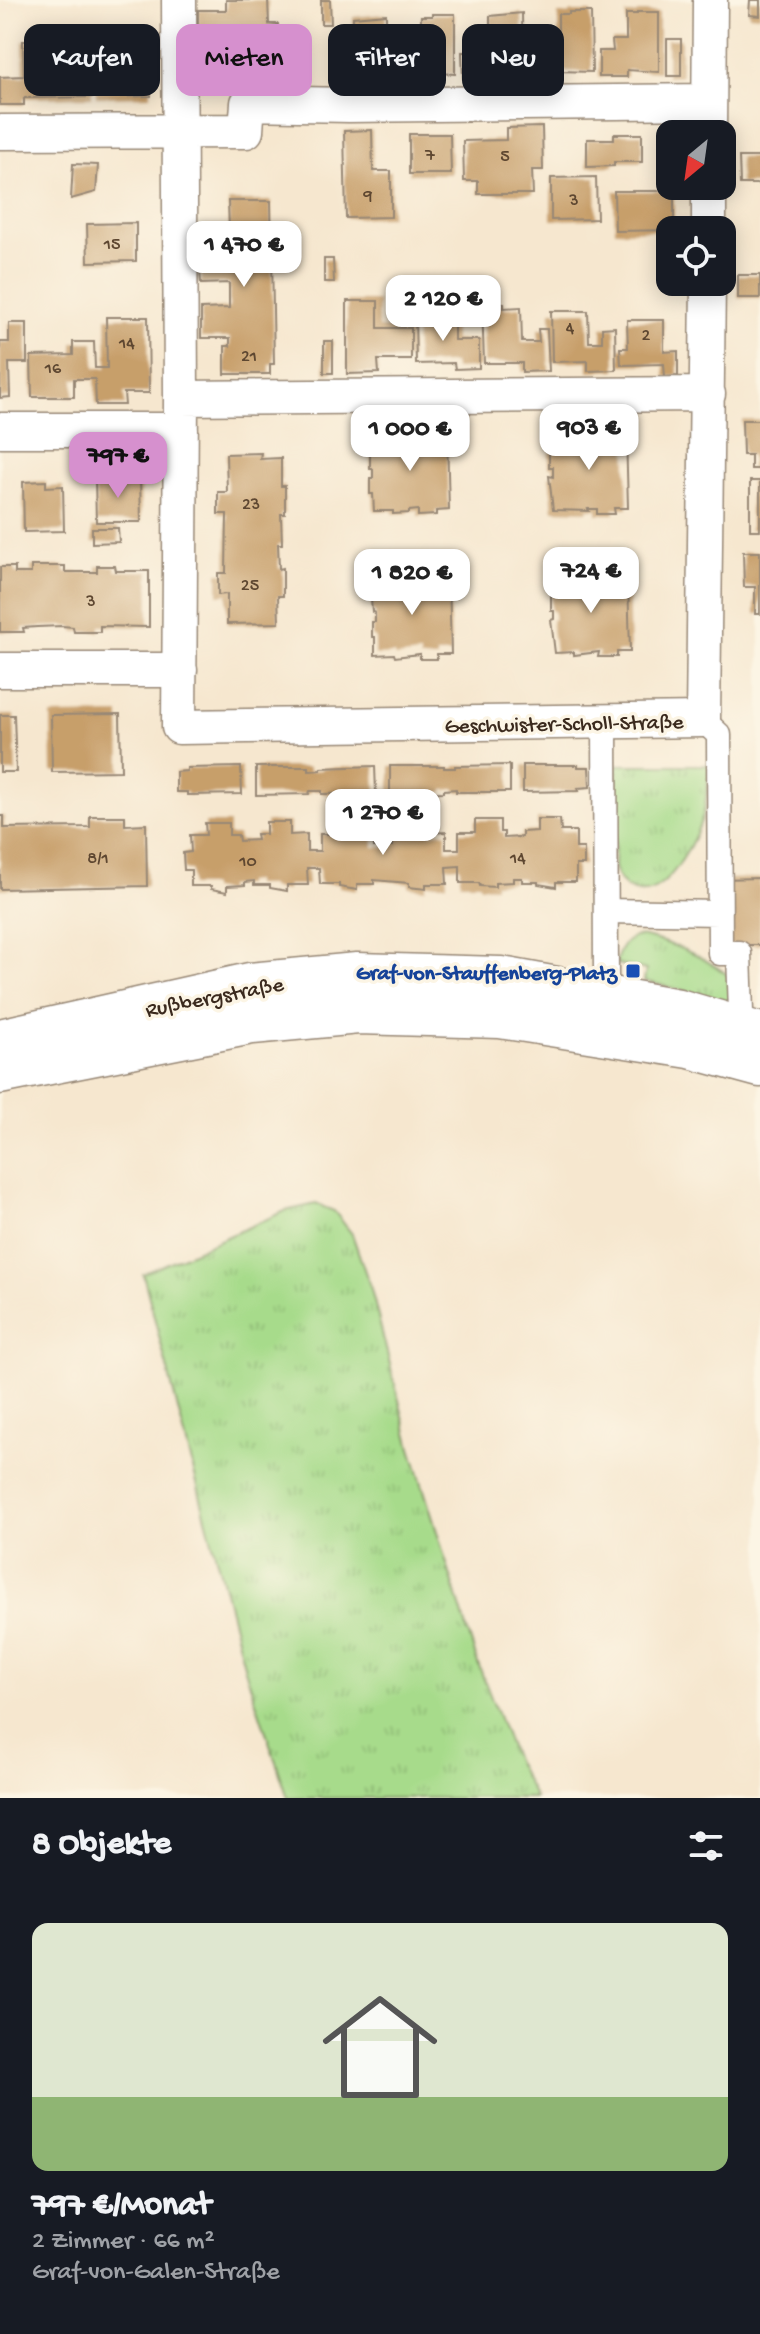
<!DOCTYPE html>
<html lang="de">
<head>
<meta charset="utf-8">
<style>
  :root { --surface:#171b24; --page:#242831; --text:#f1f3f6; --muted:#9ea1a6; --accent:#d690ce }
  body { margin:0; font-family:"Gochi Hand",sans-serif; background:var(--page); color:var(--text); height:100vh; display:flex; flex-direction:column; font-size:30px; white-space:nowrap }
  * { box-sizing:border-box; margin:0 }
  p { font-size:26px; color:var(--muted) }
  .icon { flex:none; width:44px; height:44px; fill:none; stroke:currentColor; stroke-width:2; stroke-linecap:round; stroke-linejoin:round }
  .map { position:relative; height:1798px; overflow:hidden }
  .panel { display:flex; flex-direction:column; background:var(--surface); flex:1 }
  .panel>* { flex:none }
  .hud { position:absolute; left:24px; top:24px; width:712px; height:72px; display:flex; gap:16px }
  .needle { width:52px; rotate:209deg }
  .controls { position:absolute; left:656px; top:120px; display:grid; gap:16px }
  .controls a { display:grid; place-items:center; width:80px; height:80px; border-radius:16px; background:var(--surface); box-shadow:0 4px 20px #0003; font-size:40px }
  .price { position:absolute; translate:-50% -68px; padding:0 18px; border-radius:16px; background:#fff; color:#222; font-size:26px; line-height:52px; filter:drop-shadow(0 2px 4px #0008) }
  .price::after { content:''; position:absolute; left:50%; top:48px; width:24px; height:18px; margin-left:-12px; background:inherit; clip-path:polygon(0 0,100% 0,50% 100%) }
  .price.selected { background:var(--accent); color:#111 }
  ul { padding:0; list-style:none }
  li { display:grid; align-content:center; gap:16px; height:424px; padding:0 32px }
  li span { display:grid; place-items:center; height:248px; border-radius:16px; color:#555 }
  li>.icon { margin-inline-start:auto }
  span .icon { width:144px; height:144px; fill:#fffc; stroke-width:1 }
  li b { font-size:34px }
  h2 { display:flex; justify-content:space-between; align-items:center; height:96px; padding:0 32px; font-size:34px }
  .pill { padding:0 28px; border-radius:16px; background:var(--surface); box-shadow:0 4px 20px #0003; font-size:28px; line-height:72px }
  .pill.selected { background:var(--accent); color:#111 }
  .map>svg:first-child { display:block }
  .grass { fill:url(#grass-tufts); stroke:#718254; stroke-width:2 }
  .building { fill:#c79f6a }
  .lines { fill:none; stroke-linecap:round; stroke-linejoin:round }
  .pedestrian-casing { stroke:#988876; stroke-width:27 }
  .minor-casing { stroke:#988876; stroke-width:37 }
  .tertiary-casing { stroke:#988876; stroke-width:45 }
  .pedestrian { stroke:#fff; stroke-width:24 }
  .minor { stroke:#fff; stroke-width:34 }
  .tertiary { stroke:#fff; stroke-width:42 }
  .transit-dot { fill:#1a4fb4; stroke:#fcf5e5; stroke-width:3 }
  .labels { text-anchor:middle; stroke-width:7; stroke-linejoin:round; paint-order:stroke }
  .number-label { font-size:18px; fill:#5e4731 }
  .street-label { font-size:22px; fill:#3b2a1e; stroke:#fcf5e5 }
  .transit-label { font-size:22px; font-weight:bold; fill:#164399; stroke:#fcf5e5; text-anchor:end }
</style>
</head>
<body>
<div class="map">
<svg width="760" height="1798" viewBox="0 0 760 1798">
  <defs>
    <pattern id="grass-tufts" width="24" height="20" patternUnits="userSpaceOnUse" patternTransform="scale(2)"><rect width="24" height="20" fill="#a7db8b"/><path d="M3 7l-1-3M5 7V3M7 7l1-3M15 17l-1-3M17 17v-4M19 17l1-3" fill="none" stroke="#91bc78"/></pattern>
  </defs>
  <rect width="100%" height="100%" fill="#fcf5e5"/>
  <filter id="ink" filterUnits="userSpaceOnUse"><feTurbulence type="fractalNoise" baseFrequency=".0125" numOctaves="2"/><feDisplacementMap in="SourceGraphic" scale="16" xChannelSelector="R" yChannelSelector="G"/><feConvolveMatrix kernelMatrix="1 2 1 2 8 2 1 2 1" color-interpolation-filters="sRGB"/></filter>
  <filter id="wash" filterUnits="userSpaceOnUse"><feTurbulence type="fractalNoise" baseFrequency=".006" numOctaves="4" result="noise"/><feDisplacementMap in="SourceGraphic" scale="32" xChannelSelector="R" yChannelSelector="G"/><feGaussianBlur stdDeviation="1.8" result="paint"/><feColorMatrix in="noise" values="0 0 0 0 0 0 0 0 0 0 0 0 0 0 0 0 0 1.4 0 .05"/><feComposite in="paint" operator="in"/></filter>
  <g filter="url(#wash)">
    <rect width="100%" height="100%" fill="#f6e7cf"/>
    <path class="grass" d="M617,765H710C708,781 707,798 703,815C696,839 668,896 639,892C624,890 618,880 614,867Z
      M640,936C673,943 701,955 728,975L731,1000L727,1001L644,981L646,970L616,964C618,950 626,937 640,936Z
      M316,1204L334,1211L352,1234L371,1289L411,1448L477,1661L515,1760L535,1798H288L245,1669L143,1274L285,1211Z"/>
    <g id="blocks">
      <path class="building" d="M226,0H268L269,24H278V26L269,27L270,67H240V81H198V52H226V26H198V10H226Z
        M321,0H330L331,24H321Z
        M750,0H760V16L749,15Z
        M569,12H591L592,72L559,71V77H531L530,52H545V40H558V14H569Z
        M637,12H659V72L627,70V77H599V51H613L612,40H626V14H637Z
        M522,13L523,73L491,71V78H463L462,52H476V41H490V16Z
        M386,14V74L353,73V79H340V43L353,42V17Z
        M432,14H455V74L421,72L422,78L394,79V53L408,52V42L421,41V16H432Z
        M68,37L69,58H64V69H92V97L24,98V105H0V77L24,76L23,41H46V38Z
        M667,39H681V76H667Z
        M137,46L138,67H151V96L96,97L95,47Z
        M542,127L543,170H532L533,194H478V181H464L463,141L506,140V128Z
        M372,130L373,171H391V217L346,218L344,131Z
        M409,134H450L451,174H409Z
        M614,134H642V162H614V166L587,167V139H614Z
        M739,157H760V184H740Z
        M73,164L98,165L96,192L71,199Z
        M596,177L597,219L551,220V178Z
        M614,191H674V230L615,231Z
        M228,201H271L274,364H270V374H225V346H230V338H201V309L229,308V283L201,284L200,270L229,269V243H200V228H229Z
        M136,223V261L88,262L87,224Z
        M324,259H333L334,282H324Z
        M738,275H760V298H738Z
        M347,301H378V328H411V360H378L379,373L347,374Z
        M482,303H504V308L521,307L522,342H539L538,329H547L549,371L522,372V363H484Z
        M551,311H588L589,342H602V328L615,327L616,370L588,371V361L552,362Z
        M454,314V340H479V368L455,369L454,363L416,364L415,315Z
        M106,317H148L149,393H124L125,405H96L95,379H74V397H32L31,356L73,355V342H94L95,368H107Z
        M627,320H664V352L678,351V376L665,377L664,364L621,365L620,348H628Z
        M9,323H27V363H9L10,397L0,398V342H9Z
        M324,341H333V373H324Z
        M742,420H760V469H751V455H743Z
        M596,429H613L614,433H626L628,508H614L615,514H597V509H588L589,511L553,510L549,476L553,477V467H549V452H553L552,434H571V432L597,434Z
        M418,431H435V436L447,435L449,510L436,511V515L418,516V510L409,511V513L393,514V511H374L373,494H370V478H373V469H370V453H373V436H392V433L418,435Z
        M261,453L260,459L281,458V486H285V514H281L282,544H278L279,569L283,568V596H278L279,623L227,624V594L218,595V573H226L227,514H218V492H227L226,454Z
        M95,477H140L141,522H96Z
        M46,481V487L63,486L64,531L24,532L23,482Z
        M750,481H760V530H750Z
        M92,528H118L119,542L92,543Z
        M743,552H760V614H755V587H744Z
        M31,566H65V572H97V566H115L116,571H149V627L100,626V632H74L73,627L62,626L37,627L23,628L24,632H0V567H15V573H31Z
        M598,573H615V577H628L630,652H617V657H598L599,652L574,655V652L555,653L551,620L554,619V611H551V595H554L553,578L573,577V575L598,577Z
        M436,574L437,579H449L451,654H437V659H420V654L395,657L394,654L375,655V637H372V622H375V613L372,612L371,597H375L374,579L410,577V579H420L419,575Z
        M120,714L121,771L52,772L51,715Z
        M0,715H14L16,772H0Z
        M510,765V792H456V789L444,790V792L390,793V766H444V768H455V766Z
        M523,765H578V767H589L590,787L578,788L579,791L523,792Z
        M375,766L376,793L322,794V791H310L309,794L256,795V767H309V771L321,770V768Z
        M241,767L242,794L187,795V792H176V772L187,771V768Z
        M0,816H4V828L90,827V816H125V825L146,824L147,886L0,889Z
        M537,819H560L561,831H576V848H584V865H576V882H556V887L538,884V882H522V878H513V882L495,883V887L480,886L479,883H460V866L446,867L447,884H426V889L409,887V883L374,880V884H357V890L339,887V884H320L319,868H307L308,885H287V891L270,888V885H254V881L245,882V885L227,886V892L211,889V886H191V870H184L183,853L191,852L190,835H206L205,823H229V835H238L239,841L257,840L256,834H266V822H290V835L307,834V851H320V834H335V822L359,821V834L374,833V847L392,846V833H407V820H431V833L446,832V849H459V832H475V820H500V832H504V838L522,837V832L537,831Z
        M760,878V945H722L721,879Z"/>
    </g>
  </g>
  <g filter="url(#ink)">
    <use href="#blocks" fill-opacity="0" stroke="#988876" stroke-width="2"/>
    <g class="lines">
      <defs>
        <path id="pedestrian" d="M703,720L719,735L720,953H739L741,1012
          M605,721L606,980
          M606,911L719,913"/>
        <path id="minor" d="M179,0L181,398L179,727L703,720L708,282
          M0,132L246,131L248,103L349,105L709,101
          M709,134L710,0
          M709,230V186
          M181,398L708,394
          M0,430H181
          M0,670H180"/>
        <path id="tertiary" d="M0,1040L250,984L357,974L501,978L678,1010L760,1034
          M0,1073L252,1023L358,1013L500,1017L690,1047L760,1066"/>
      </defs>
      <use href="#pedestrian" class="pedestrian-casing"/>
      <use href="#minor" class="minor-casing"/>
      <use href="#tertiary" class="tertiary-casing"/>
      <use href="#pedestrian" class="pedestrian"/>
      <use href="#minor" class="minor"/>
      <use href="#tertiary" class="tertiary"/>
    </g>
  </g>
  <rect class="transit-dot" x="625" y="963" width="16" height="16" rx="4"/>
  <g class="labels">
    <g class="number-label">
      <text x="430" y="160">7</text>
      <text x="505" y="161">5</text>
      <text x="368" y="200">9</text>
      <text x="574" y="205">3</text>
      <text x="112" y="249">15</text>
      <text x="570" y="333">4</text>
      <text x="646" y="340">2</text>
      <text x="127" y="348">14</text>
      <text x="249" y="361">21</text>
      <text x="53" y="373">16</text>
      <text x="251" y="509">23</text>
      <text x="250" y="590">25</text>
      <text x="91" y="606">3</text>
      <text x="98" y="863">8/1</text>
      <text x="518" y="863">14</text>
      <text x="248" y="866">10</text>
    </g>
    <g class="street-label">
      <text transform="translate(564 722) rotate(-1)" y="8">Geschwister-Scholl-Straße</text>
      <text transform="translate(214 995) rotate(-11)" y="8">Rußbergstraße</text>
    </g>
    <g class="transit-label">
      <text x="617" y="979">Graf-von-Stauffenberg-Platz</text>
    </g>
  </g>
</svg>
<div class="controls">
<a><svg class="needle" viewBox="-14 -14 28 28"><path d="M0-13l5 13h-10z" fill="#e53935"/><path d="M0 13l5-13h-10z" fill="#9ea1a6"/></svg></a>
<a><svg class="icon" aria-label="locate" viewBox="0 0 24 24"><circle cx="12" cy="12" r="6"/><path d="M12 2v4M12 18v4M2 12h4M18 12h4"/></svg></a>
</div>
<b class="price" style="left:244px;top:289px">1 470 €</b>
<b class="price" style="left:443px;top:343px">2 120 €</b>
<b class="price" style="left:589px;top:472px">903 €</b>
<b class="price" style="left:410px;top:473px">1 000 €</b>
<b class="price selected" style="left:118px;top:500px">797 €</b>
<b class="price" style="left:591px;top:615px">724 €</b>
<b class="price" style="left:412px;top:617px">1 820 €</b>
<b class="price" style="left:383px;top:857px">1 270 €</b>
<div class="hud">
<a class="pill">Kaufen</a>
<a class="pill selected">Mieten</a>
<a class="pill">Filter</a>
<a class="pill">Neu</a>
</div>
</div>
<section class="panel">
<h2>8 Objekte<svg class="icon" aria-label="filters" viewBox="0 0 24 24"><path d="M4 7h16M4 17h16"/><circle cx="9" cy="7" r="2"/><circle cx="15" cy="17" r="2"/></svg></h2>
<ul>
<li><span style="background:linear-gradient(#dfe7d0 70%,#8fb573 0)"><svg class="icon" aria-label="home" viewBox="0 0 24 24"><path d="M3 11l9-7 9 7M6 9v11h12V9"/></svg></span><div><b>797 €/Monat</b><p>2 Zimmer · 66 m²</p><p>Graf-von-Galen-Straße</p></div></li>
</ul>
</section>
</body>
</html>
